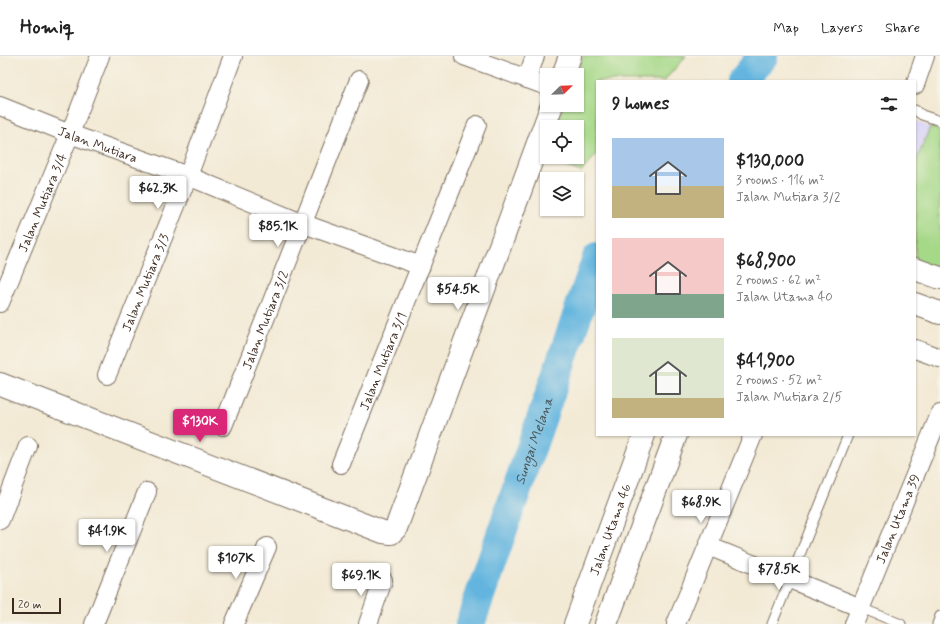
<!DOCTYPE html>
<html lang="en">
<head>
<meta charset="utf-8">
<style>
  :root { --surface:#fff; --page:#f2f2f2; --text:#222; --muted:#767676; --line:#e0e0e0; --accent:#db2777 }
  body { margin:0; font-family:Mynerve,sans-serif; background:var(--page); color:var(--text); height:100vh; display:flex; flex-direction:column; font-size:15px; white-space:nowrap }
  * { box-sizing:border-box; margin:0 }
  p { font-size:13px; color:var(--muted) }
  .icon { flex:none; width:22px; height:22px; fill:none; stroke:currentColor; stroke-width:2; stroke-linecap:round; stroke-linejoin:round }
  .map { position:relative; flex:1; overflow:hidden }
  .details { position:absolute; left:596px; top:24px; width:320px; height:356px; display:flex; flex-direction:column; background:var(--surface); border-radius:0px; box-shadow:0 1px 3px #0004 }
  .details>* { flex:none }
  .needle { width:26px; rotate:67deg }
  .tools { position:absolute; left:540px; top:12px; display:grid; gap:8px }
  .tools a { display:grid; place-items:center; width:44px; height:44px; border-radius:0px; background:var(--surface); box-shadow:0 1px 3px #0004; font-size:20px }
  .scale { position:absolute; left:12px; bottom:10px; width:49px; box-sizing:border-box; padding-left:4px; border:2px solid #3b2a1e; border-top:0; font-size:11px; line-height:14px; white-space:nowrap; color:#3b2a1e; -webkit-text-stroke:3px #f7f3e8; paint-order:stroke }
  .price { position:absolute; translate:-50% -34px; padding:0 9px; border-radius:4px; background:#fff; color:#222; font-size:13px; line-height:26px; filter:drop-shadow(0 1px 2px #0008) }
  .price::after { content:''; position:absolute; left:50%; top:24px; width:12px; height:9px; margin-left:-6px; background:inherit; clip-path:polygon(0 0,100% 0,50% 100%) }
  .price.selected { background:var(--accent); color:#fff }
  ul { padding:0; list-style:none }
  li { display:flex; align-items:center; gap:12px; height:100px; padding:0 16px }
  li span { display:grid; place-items:center; flex:none; width:112px; height:80px; border-radius:0px; color:#555 }
  li>.icon { margin-inline-start:auto }
  span .icon { width:48px; height:48px; fill:#fffc; stroke-width:1 }
  li b { font-size:17px }
  h2 { display:flex; justify-content:space-between; align-items:center; height:48px; padding:0 16px; font-size:17px }
  header { display:flex; align-items:center; gap:24px; box-sizing:border-box; height:56px; padding:0 20px; background:var(--surface); border-bottom:1px solid var(--line) }
  header strong { font-size:19px }
  nav { display:flex; gap:22px; margin-inline-start:auto; font-size:14px }
  .map>svg:first-child { display:block }
  .built { fill:#dad6f7 }
  .green { fill:#a5d887; stroke:#708152 }
  .lines { fill:none; stroke-linecap:round; stroke-linejoin:round }
  .river { stroke:#64b5df; stroke-width:30 }
  .lane-casing { stroke:#7b6d5e; stroke-width:11 }
  .street-casing { stroke:#7b6d5e; stroke-width:20 }
  .secondary-casing { stroke:#7b6d5e; stroke-width:24 }
  .lane { stroke:#fff; stroke-width:9 }
  .street { stroke:#fff; stroke-width:18 }
  .secondary { stroke:#fff; stroke-width:22 }
  .labels { text-anchor:middle; stroke-width:4; stroke-linejoin:round; paint-order:stroke }
  .street-label { font-size:13px; fill:#3b2a1e; stroke:#f7f3e8 }
  .water-label { font-size:14px; font-style:italic; fill:#475458; stroke:#f7f3e8 }
</style>
</head>
<body>
<header>
<strong>Homiq</strong>
<nav><a>Map</a><a>Layers</a><a>Share</a></nav>
</header>
<div class="map">
<svg width="940" height="568" viewBox="0 0 940 568">
  <rect width="100%" height="100%" fill="#f7f3e8"/>
  <filter id="ink" filterUnits="userSpaceOnUse"><feTurbulence type="fractalNoise" baseFrequency=".025" numOctaves="2"/><feDisplacementMap in="SourceGraphic" scale="8" xChannelSelector="R" yChannelSelector="G"/><feConvolveMatrix kernelMatrix="1 2 1 2 8 2 1 2 1" color-interpolation-filters="sRGB"/></filter>
  <filter id="wash" filterUnits="userSpaceOnUse"><feTurbulence type="fractalNoise" baseFrequency=".012" numOctaves="4" result="noise"/><feDisplacementMap in="SourceGraphic" scale="16" xChannelSelector="R" yChannelSelector="G"/><feGaussianBlur stdDeviation="0.9" result="paint"/><feColorMatrix in="noise" values="0 0 0 0 0 0 0 0 0 0 0 0 0 0 0 0 0 1.4 0 .05"/><feComposite in="paint" operator="in"/></filter>
  <g filter="url(#wash)">
    <rect width="100%" height="100%" fill="#f3ead5"/>
    <path class="built" d="M915,65L930,71L915,108Z"/>
    <path class="green" d="M583,0H686L664,25H597V98L581,116L543,103L547,93V101H577V71H555L564,49H577V19H576Z
      M930,71L940,75V215L915,205V108Z"/>
    <g class="lines">
      <g class="river">
        <path d="M742,25L763,0"/>
        <path id="s1" d="M470,568L597,202"/>
      </g>
    </g>
  </g>
  <g filter="url(#ink)">
    <g class="lines">
      <defs>
        <path id="lane" d="M915,54L922,59L940,65
          M861,552L901,568
          M772,568L848,379
          M937,568L940,560"/>
        <g id="street">
          <path d="M464,0L547,30"/>
          <path d="M527,23L535,0"/>
          <path d="M915,29L925,0"/>
          <path id="s2" d="M0,50L70,78L188,120L304,168L421,210"/>
          <path id="s3" d="M0,247L70,78L100,0"/>
          <path d="M915,293L940,302"/>
          <path id="s4" d="M107,319L188,120L233,0"/>
          <path id="s5" d="M223,370L359,24"/>
          <path id="s6" d="M341,408L477,69"/>
          <path d="M0,464L28,390"/>
          <path d="M708,490L861,552"/>
          <path d="M94,568L147,436"/>
          <path d="M234,568L267,491"/>
          <path d="M368,568L383,524"/>
          <path d="M676,568L753,379"/>
          <path id="s7" d="M854,568L940,358"/>
        </g>
        <g id="secondary">
          <path d="M563,19L570,0"/>
          <path d="M915,213L940,222"/>
          <path d="M915,248L940,257"/>
          <path d="M0,328L383,476L391,477L396,472L552,49"/>
          <path id="s8" d="M575,568L644,379"/>
          <path d="M606,568L676,379"/>
        </g>
      </defs>
      <use href="#lane" class="lane-casing"/>
      <use href="#street" class="street-casing"/>
      <use href="#secondary" class="secondary-casing"/>
      <use href="#lane" class="lane"/>
      <use href="#street" class="street"/>
      <use href="#secondary" class="secondary"/>
    </g>
  </g>
  <g class="labels">
    <g class="street-label">
      <text dy="5" stroke="none"><textPath href="#s2" startOffset="105">Jalan Mutiara</textPath></text>
      <text dy="5" stroke="none"><textPath href="#s3" startOffset="109">Jalan Mutiara 3/4</textPath></text>
      <text dy="5" stroke="none"><textPath href="#s4" startOffset="100">Jalan Mutiara 3/3</textPath></text>
      <text dy="5" stroke="none"><textPath href="#s5" startOffset="114">Jalan Mutiara 3/2</textPath></text>
      <text dy="5" stroke="none"><textPath href="#s6" startOffset="111">Jalan Mutiara 3/1</textPath></text>
      <text dy="5" stroke="none"><textPath href="#s7" startOffset="114">Jalan Utama 39</textPath></text>
      <text dy="5" stroke="none"><textPath href="#s8" startOffset="101">Jalan Utama 46</textPath></text>
    </g>
    <g class="water-label">
      <text dy="5" stroke="none"><textPath href="#s1" startOffset="194">Sungai Melana</textPath></text>
    </g>
  </g>
</svg>
<div class="tools">
<a><svg class="needle" viewBox="-14 -14 28 28"><path d="M0-13l5 13h-10z" fill="#e53935"/><path d="M0 13l5-13h-10z" fill="#767676"/></svg></a>
<a><svg class="icon" aria-label="locate" viewBox="0 0 24 24"><circle cx="12" cy="12" r="6"/><path d="M12 2v4M12 18v4M2 12h4M18 12h4"/></svg></a>
<a><svg class="icon" aria-label="layers" viewBox="0 0 24 24"><path d="M12 4l9 5-9 5-9-5zM3 14l9 5 9-5"/></svg></a>
</div>
<div class="scale">20 m</div>
<b class="price" style="left:158px;top:154px">$62.3K</b>
<b class="price" style="left:278px;top:192px">$85.1K</b>
<b class="price" style="left:458px;top:255px">$54.5K</b>
<b class="price selected" style="left:200px;top:387px">$130K</b>
<b class="price" style="left:701px;top:468px">$68.9K</b>
<b class="price" style="left:107px;top:497px">$41.9K</b>
<b class="price" style="left:236px;top:524px">$107K</b>
<b class="price" style="left:779px;top:535px">$78.5K</b>
<b class="price" style="left:361px;top:541px">$69.1K</b>
<section class="details">
<h2>9 homes<svg class="icon" aria-label="filters" viewBox="0 0 24 24"><path d="M4 7h16M4 17h16"/><circle cx="9" cy="7" r="2"/><circle cx="15" cy="17" r="2"/></svg></h2>
<ul>
<li><span style="background:linear-gradient(#a9c7e8 60%,#c2b280 0)"><svg class="icon" aria-label="home" viewBox="0 0 24 24"><path d="M3 11l9-7 9 7M6 9v11h12V9"/></svg></span><div><b>$130,000</b><p>3 rooms · 116 m²</p><p>Jalan Mutiara 3/2</p></div></li>
<li><span style="background:linear-gradient(#f6c9c9 70%,#7fa58c 0)"><svg class="icon" aria-label="home" viewBox="0 0 24 24"><path d="M3 11l9-7 9 7M6 9v11h12V9"/></svg></span><div><b>$68,900</b><p>2 rooms · 62 m²</p><p>Jalan Utama 40</p></div></li>
<li><span style="background:linear-gradient(#dfe7d0 75%,#c2b280 0)"><svg class="icon" aria-label="home" viewBox="0 0 24 24"><path d="M3 11l9-7 9 7M6 9v11h12V9"/></svg></span><div><b>$41,900</b><p>2 rooms · 52 m²</p><p>Jalan Mutiara 2/5</p></div></li>
</ul>
</section>
</div>
</body>
</html>
